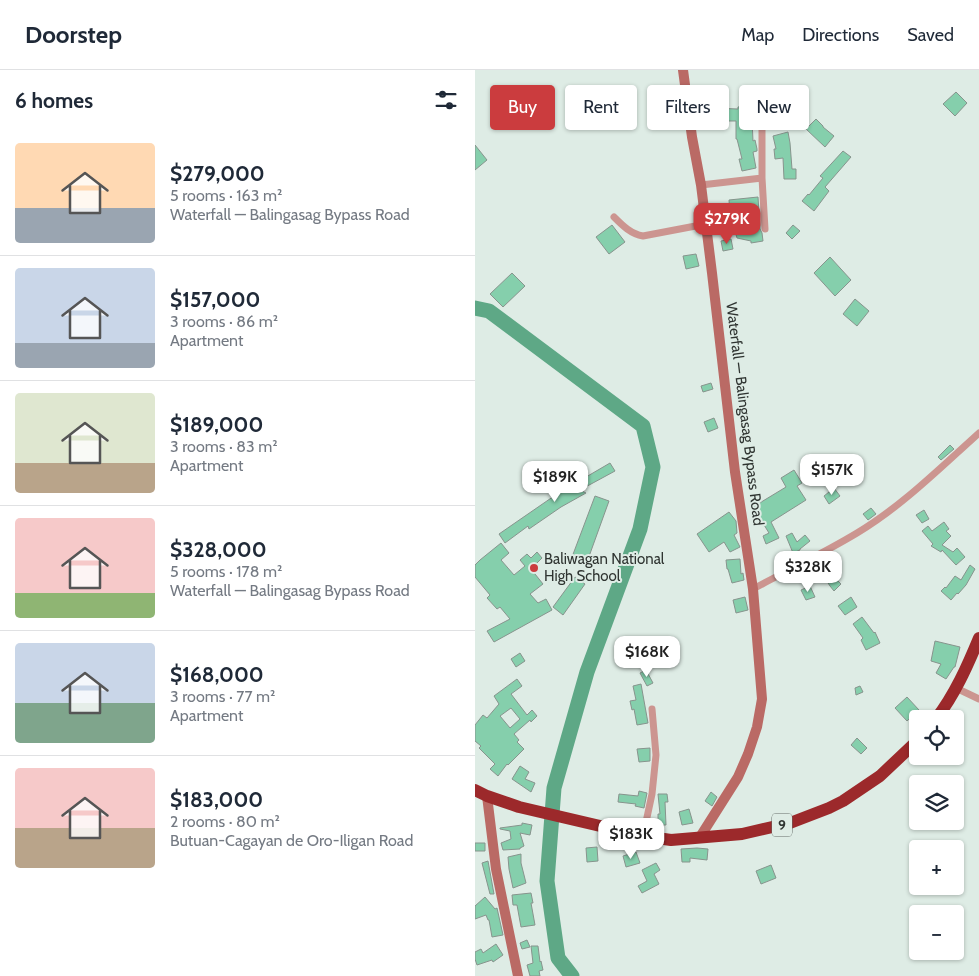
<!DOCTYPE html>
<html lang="en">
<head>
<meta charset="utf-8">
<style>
  :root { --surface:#fff; --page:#f6f6f7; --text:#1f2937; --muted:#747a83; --line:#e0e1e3; --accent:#cb3c3e }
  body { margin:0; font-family:Cabin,sans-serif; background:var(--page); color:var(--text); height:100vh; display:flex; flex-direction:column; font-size:19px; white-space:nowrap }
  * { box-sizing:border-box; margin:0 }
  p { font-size:16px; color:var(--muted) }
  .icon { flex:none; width:28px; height:28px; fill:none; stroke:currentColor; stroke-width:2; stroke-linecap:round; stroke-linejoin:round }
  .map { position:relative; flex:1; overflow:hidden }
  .sheet { display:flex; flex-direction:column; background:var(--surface); width:475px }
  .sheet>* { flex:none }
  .guide { position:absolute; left:15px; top:15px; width:414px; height:45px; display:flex; gap:10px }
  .controls { position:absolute; left:434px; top:640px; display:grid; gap:10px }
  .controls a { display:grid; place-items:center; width:55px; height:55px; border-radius:5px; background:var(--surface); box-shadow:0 1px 4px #0004; font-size:25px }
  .price { position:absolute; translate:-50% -42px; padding:0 11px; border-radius:10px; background:#fff; color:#222; font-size:16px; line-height:32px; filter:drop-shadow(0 1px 2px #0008) }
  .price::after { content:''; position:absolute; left:50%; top:30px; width:15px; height:11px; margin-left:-8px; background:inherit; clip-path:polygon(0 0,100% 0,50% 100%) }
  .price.selected { background:var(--accent); color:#fff }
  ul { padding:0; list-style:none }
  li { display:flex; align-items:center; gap:15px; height:125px; padding:0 15px }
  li+li { border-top:1px solid var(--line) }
  li span { display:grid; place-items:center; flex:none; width:140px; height:100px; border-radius:5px; color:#555 }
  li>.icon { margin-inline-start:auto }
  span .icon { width:60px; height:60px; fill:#fffc; stroke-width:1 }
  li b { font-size:21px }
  h2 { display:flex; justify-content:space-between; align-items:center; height:60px; padding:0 15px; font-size:21px }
  .tag { padding:0 18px; border-radius:5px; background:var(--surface); box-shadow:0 1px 4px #0004; font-size:18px; line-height:45px }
  .tag.selected { background:var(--accent); color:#fff }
  header { display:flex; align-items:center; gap:30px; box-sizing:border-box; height:70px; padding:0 25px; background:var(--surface); border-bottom:1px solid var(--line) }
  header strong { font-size:24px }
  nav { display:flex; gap:28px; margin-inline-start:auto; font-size:18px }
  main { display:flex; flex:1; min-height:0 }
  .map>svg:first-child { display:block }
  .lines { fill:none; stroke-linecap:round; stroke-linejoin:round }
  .river { stroke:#5ea886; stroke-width:15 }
  .building { fill:#85cfac; stroke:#87948d; fill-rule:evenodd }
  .street { stroke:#cc9590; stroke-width:7 }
  .secondary { stroke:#ba6a65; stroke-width:10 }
  .highway { stroke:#9c292b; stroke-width:12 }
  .poi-dot { fill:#cb3c3e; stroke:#deece5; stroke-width:2 }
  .labels { text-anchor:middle; stroke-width:4; stroke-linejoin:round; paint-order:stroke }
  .shield { fill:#deece5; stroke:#646b67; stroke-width:1 }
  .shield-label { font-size:14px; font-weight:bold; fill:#2f3431 }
  .street-label { font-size:15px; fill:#2f3431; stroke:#deece5 }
  .poi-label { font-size:15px; fill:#2f3431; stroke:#deece5; text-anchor:start }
</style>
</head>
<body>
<header>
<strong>Doorstep</strong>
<nav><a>Map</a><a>Directions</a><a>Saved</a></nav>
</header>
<main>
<section class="sheet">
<h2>6 homes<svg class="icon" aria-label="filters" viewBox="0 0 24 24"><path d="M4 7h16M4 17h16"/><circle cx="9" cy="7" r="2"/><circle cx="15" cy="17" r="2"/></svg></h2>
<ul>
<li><span style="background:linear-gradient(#ffd9b3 65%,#9aa5b1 0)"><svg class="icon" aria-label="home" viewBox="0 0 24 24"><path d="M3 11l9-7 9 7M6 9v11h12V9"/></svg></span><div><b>$279,000</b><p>5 rooms · 163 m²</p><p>Waterfall ‒ Balingasag Bypass Road</p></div></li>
<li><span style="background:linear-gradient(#c9d6e8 75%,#9aa5b1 0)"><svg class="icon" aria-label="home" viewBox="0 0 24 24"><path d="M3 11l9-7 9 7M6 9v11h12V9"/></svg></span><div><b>$157,000</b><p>3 rooms · 86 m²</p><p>Apartment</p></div></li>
<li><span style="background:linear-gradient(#dfe7d0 70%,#b9a48a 0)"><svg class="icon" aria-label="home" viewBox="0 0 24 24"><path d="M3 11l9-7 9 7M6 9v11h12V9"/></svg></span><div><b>$189,000</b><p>3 rooms · 83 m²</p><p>Apartment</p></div></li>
<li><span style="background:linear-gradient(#f6c9c9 75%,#8fb573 0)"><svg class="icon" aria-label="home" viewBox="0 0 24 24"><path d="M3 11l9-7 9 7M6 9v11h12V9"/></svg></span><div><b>$328,000</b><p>5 rooms · 178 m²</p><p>Waterfall ‒ Balingasag Bypass Road</p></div></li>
<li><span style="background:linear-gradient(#c9d6e8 60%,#7fa58c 0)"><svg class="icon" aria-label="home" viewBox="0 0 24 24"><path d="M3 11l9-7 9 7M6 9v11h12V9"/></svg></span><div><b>$168,000</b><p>3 rooms · 77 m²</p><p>Apartment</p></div></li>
<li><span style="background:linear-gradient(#f6c9c9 60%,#b9a48a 0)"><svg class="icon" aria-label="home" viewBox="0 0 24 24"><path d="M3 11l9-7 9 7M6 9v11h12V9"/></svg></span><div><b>$183,000</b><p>2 rooms · 80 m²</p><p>Butuan-Cagayan de Oro-Iligan Road</p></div></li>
</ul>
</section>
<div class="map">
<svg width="504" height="906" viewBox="0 0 504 906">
  <rect width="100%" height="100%" fill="#deece5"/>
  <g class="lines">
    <path class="river" d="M0,238L14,241L168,356L178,397L165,459L112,602L79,718L72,811L83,888L97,906"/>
  </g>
  <path class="building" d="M481,22L492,33L480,46L468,34Z
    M275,35L277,50L278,71L280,70L282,79V81L278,82L281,98L267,101L264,89H267L262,69H261V51H237V38L263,39V37Z
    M311,37L313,49L299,51L297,39Z
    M341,49L348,56V57L359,66L350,77L331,59Z
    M313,62L315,73L317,99H321V109H309L308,88L300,89L299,79H301L298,66Z
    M0,75L12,90L0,100Z
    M368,81L376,87L350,117L354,121L339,141L327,131L333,124L334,125L348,108L345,106Z
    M283,127L285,159L287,163L288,171L276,173V171L262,168L255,145L254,130Z
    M137,155L150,172L134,184L121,167Z
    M318,155L325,161L317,169L311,163Z
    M256,169L258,179L248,181L246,171Z
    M221,184L224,196L211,199L208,186Z
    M355,187L376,210L360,226L339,203Z
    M37,203L50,216L28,237L15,224Z
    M380,229L394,241L382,256L368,244Z
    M236,313L238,319L228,322L226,316Z
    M239,348L243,358L233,362L229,352Z
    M475,375L479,379L466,390L463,387Z
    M135,393L140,401L105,420L111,423L86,437L54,459L53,456L30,473L24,464L82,424Z
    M319,400L327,413L322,416L331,430L296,452L304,468L291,474L288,466L294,463L278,437L311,417L306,408Z
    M359,418L365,426L354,434L349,426Z
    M120,426L134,431L112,492L97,487Z
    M396,438L401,444L393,450L388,444Z
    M449,440L454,449L447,453L441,445Z
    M254,442L261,451L262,463L259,465L265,477L255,482L249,472L234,482L222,464Z
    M469,452L474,459L471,461L476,466L467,475L478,482L482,478L490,487L481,495L467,480L466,482L456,476L458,474L447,461L453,456L457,461Z
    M317,463L322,472L330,465L335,471L325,479V480L318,483L311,466Z
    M26,473L34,483L26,490L39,505L50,496L45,490L52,484L56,488L62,482L67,488L56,499L68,514L55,524L63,533L71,529L77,540L19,572L12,561L35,549L25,537L22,539L12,528L15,525L0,507V495L5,490Z
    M265,489L266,504L268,503L269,510L257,513L253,499H252L251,490Z
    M495,495L500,499L491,515L483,524L482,523L476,530L466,521L470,517L471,518L480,506L486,510Z
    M355,496L361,504L358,506L366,514L359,521L355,516L346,502Z
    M100,507L110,514L88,545L78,537Z
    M335,516L340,527L331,530L326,520Z
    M270,527L273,540L261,543L258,530Z
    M376,527L382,537L370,545L363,536Z
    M387,547L399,563L400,562L405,573L391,580L386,570L388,568L378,554Z
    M460,571L485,577L480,597H479L471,609L461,603L466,594L456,591Z
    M45,583L50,591L41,597L36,589Z
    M171,600L178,613L172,616L165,603Z
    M42,609L47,616L36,624L52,645L57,640L62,646L56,652L55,650L39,664L44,670L42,672L49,679L33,695L32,694L23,706L15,699L20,694L4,678L6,676L0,671V655L8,645L12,648L24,634L19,626ZM36,638L45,649L35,658L25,646Z
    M166,614L173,653L162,655L159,639L157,640L155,631L161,630L158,616Z
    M385,616L388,622L381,625L380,618Z
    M432,627L444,640L432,651L420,638Z
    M382,668L392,678L386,684L376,675Z
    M175,678V691L164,692L162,679Z
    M45,696L54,702L50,709L60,713L56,722L37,709Z
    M164,721L172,723L169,738L160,736L161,734L143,732L144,724L163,726Z
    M236,722L242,727L237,736L230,731Z
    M183,724H192L193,732H190L191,755H183V744H185Z
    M214,739L218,753L207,755L204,742Z
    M47,753L57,755L55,765L45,763L49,776L45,778V779L28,780L26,773L36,769L35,761L25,759V758L47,755Z
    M0,773H10V781H0Z
    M122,777L123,791L112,792L111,778Z
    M222,778L233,779L232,790L215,788V792H207L206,779Z
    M161,782L165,793L151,797L148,786Z
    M46,784V793L51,813L38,818L34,799L33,787Z
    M13,791L19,824H15L7,793Z
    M181,793L185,800L179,804L184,814L167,823L163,816L172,811L167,800Z
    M296,795L301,808L286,814L281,801Z
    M56,823L58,833H56L60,855L46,857L42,835H38L37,825Z
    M10,827L20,839L22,838L28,865L17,867L14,850H13L11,845L0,849V836Z
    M52,870L55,877L47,879L45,873Z
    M21,874L28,885L18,892L17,890L2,895L0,889V882L6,879L8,883Z
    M56,876H63L65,892L66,891L68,900L64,901L65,906H55L52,895L58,893Z"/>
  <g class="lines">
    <path class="street" d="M287,53V108L290,159
      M226,115L287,108
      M139,147C148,156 156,164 168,166L231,154
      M278,519C313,500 349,483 382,463C427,436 465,398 504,363
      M481,618L504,629
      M168,766L177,724L181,685L177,639"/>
    <path class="secondary" d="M208,0L217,67L226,115L237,203L260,402L278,519L287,629L282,657L273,684L263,707L225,767
      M12,726L21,799L43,906"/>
    <path class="highway" d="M461,649C480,624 492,597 504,568
      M0,720L12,726L44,737L168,766L196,770L267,764L315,753L354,738L368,731L405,706L442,671"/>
  </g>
  <circle class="poi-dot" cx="59" cy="498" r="5"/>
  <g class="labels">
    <rect class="shield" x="297" y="743.5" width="20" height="23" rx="4"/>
    <g class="shield-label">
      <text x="307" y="760">9</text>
    </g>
    <g class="street-label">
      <text transform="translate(270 344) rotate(83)" y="5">Waterfall ‒ Balingasag Bypass Road</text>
    </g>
    <g class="poi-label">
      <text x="69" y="494">Baliwagan National<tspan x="69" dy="17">High School</tspan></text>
    </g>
  </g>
</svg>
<div class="controls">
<a><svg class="icon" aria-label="locate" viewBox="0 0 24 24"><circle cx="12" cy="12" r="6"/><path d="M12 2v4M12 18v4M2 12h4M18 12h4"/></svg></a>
<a><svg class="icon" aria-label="layers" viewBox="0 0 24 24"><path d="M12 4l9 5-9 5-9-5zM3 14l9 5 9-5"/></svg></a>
<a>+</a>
<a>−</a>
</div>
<b class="price selected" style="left:252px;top:175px">$279K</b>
<b class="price" style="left:357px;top:426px">$157K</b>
<b class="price" style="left:80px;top:433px">$189K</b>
<b class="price" style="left:333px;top:523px">$328K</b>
<b class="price" style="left:172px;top:608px">$168K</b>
<b class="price" style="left:156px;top:790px">$183K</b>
<div class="guide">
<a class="tag selected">Buy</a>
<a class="tag">Rent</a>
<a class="tag">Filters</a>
<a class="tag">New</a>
</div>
</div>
</main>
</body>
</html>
